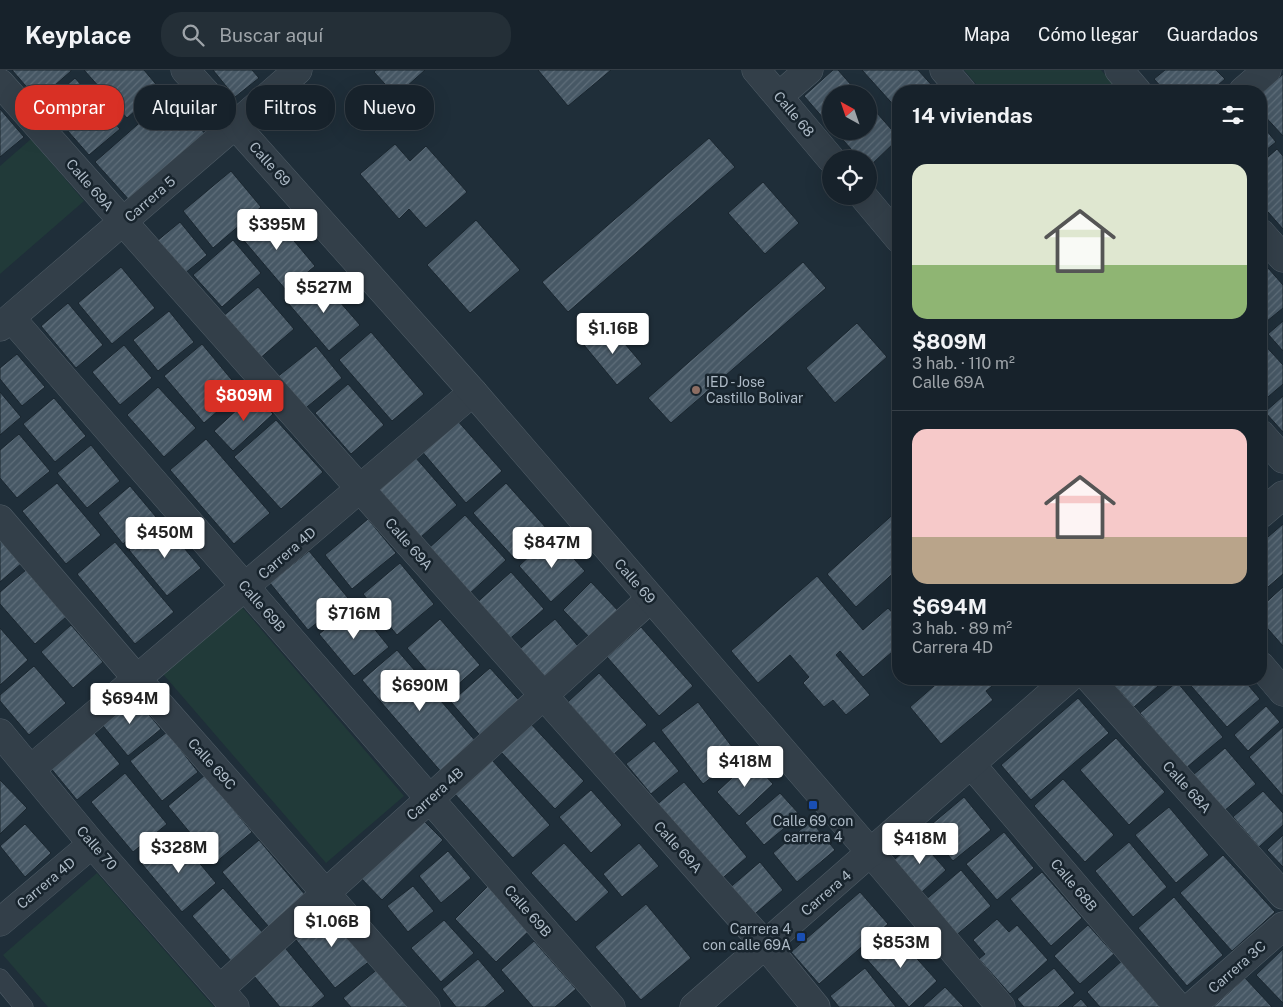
<!DOCTYPE html>
<html lang="es">
<head>
<meta charset="utf-8">
<style>
  :root { --surface:#17222b; --page:#242f37; --text:#f1f3f6; --muted:#9ea4a9; --line:#363f47; --accent:#d93025 }
  body { margin:0; font-family:"Public Sans",sans-serif; background:var(--page); color:var(--text); height:100vh; display:flex; flex-direction:column; font-size:19px; white-space:nowrap }
  * { box-sizing:border-box; margin:0 }
  p { font-size:16px; color:var(--muted) }
  .icon { flex:none; width:28px; height:28px; fill:none; stroke:currentColor; stroke-width:2; stroke-linecap:round; stroke-linejoin:round }
  .map { position:relative; flex:1; overflow:hidden }
  .sheet { position:absolute; left:892px; top:15px; width:375px; height:600px; display:flex; flex-direction:column; background:var(--surface); border-radius:20px; box-shadow:0 5px 20px #0002,0 0 0 1px var(--line) }
  .sheet>* { flex:none }
  .top-card { position:absolute; left:15px; top:15px; width:475px; height:45px; display:flex; gap:10px }
  .needle { width:32px; rotate:320deg }
  .tools { position:absolute; left:822px; top:15px; display:grid; gap:10px }
  .tools a { display:grid; place-items:center; width:55px; height:55px; border-radius:50%; background:var(--surface); box-shadow:0 5px 20px #0002,0 0 0 1px var(--line); font-size:25px }
  .price { position:absolute; translate:-50% -42px; padding:0 11px; border-radius:5px; background:#fff; color:#222; font-size:16px; line-height:32px; filter:drop-shadow(0 1px 2px #0008) }
  .price::after { content:''; position:absolute; left:50%; top:30px; width:15px; height:11px; margin-left:-8px; background:inherit; clip-path:polygon(0 0,100% 0,50% 100%) }
  .price.on { background:var(--accent); color:#fff }
  ul { padding:0; list-style:none }
  li { display:grid; align-content:center; gap:10px; height:265px; padding:0 20px }
  li+li { border-top:1px solid var(--line) }
  li span { display:grid; place-items:center; height:155px; border-radius:15px; color:#555 }
  li>.icon { margin-inline-start:auto }
  span .icon { width:90px; height:90px; fill:#fffc; stroke-width:1 }
  li b { font-size:21px }
  h2 { display:flex; justify-content:space-between; align-items:center; height:60px; padding:0 20px; font-size:21px }
  .chip { padding:0 18px; border-radius:20px; background:var(--surface); box-shadow:0 5px 20px #0002,0 0 0 1px var(--line); font-size:18px; line-height:45px }
  .chip.on { background:var(--accent); color:#fff }
  header { display:flex; align-items:center; gap:30px; box-sizing:border-box; height:70px; padding:0 25px; background:var(--surface); border-bottom:1px solid var(--line) }
  header strong { font-size:24px }
  nav { display:flex; gap:28px; margin-inline-start:auto; font-size:18px }
  .search { width:350px; height:45px; background:var(--page); display:flex; align-items:center; gap:12px; box-sizing:border-box; padding:0 18px; border-radius:20px; color:var(--muted); font-size:19px }
  .map>svg:first-child { display:block }
  .garden { fill:#213a39 }
  .building { fill:url(#building-hatch); stroke:#1a262f }
  .lines { fill:none; stroke-linecap:round; stroke-linejoin:round }
  .service-casing { stroke:#505d67; stroke-width:19 }
  .minor-casing { stroke:#505d67; stroke-width:29 }
  .tertiary-casing { stroke:#505d67; stroke-width:29 }
  .service { stroke:#333f49; stroke-width:18 }
  .minor { stroke:#333f49; stroke-width:28 }
  .tertiary { stroke:#333f49; stroke-width:28 }
  .education-dot { fill:#8d6e63; stroke:#18242d; stroke-width:2 }
  .transit-dot { fill:#1a4fb4; stroke:#18242d; stroke-width:2 }
  .labels { text-anchor:middle; stroke-width:5; stroke-linejoin:round; paint-order:stroke }
  .street-label { font-size:14px; fill:#adbac6; stroke:#18242d }
  .poi-label { font-size:14px; fill:#adbac6; stroke:#18242d; text-anchor:start }
</style>
</head>
<body>
<header>
<strong>Keyplace</strong>
<div class="search"><svg class="icon" aria-label="search" viewBox="0 0 24 24"><circle cx="10" cy="10" r="6"/><path d="M15 15l6 6"/></svg>Buscar aquí</div>
<nav><a>Mapa</a><a>Cómo llegar</a><a>Guardados</a></nav>
</header>
<div class="map">
<svg width="1283" height="937" viewBox="0 0 1283 937">
  <defs>
    <pattern id="building-hatch" width="6" height="6" patternUnits="userSpaceOnUse" patternTransform="scale(1.25)"><rect width="6" height="6" fill="#475865"/><path d="M-1 1l2-2M0 6l6-6M5 7l2-2" fill="none" stroke="#5f6e7a"/></pattern>
  </defs>
  <rect width="100%" height="100%" fill="#1f2e39"/>
  <path class="garden" d="M964,0H1101L1119,21H982Z
    M31,69L84,131L0,204V96Z
    M242,537L404,726L326,793L163,604Z
    M97,803L214,937H48L3,885Z"/>
  <path class="building" d="M12,0H71V1L38,30Z
    M84,0H144L160,19L127,48Z
    M213,0H252L259,8L235,27Z
    M376,0H425L396,26L374,2Z
    M538,0H611L568,36Z
    M833,0H838L859,24H831V57L804,26Z
    M862,0H918L937,21H899V41Z
    M1165,0H1216L1225,9L1211,21H1165L1154,9Z
    M1283,4V66L1261,42V24Z
    M75,8L120,59L89,85L45,35Z
    M171,25L207,66L131,132L95,92Z
    M869,34L899,68L869,97V89H860L835,61H869Z
    M0,39L24,67L0,87Z
    M1261,54L1276,72L1261,84Z
    M709,68L735,97L568,242L542,212Z
    M395,74L410,91L426,76L467,122L426,158L409,139L399,149L360,104Z
    M1277,79L1283,86V159L1261,134V93Z
    M231,101L261,137L213,178L183,141Z
    M763,112L799,153L765,184L728,143Z
    M269,141L315,196L286,220L240,166Z
    M476,150L520,200L470,243L427,195Z
    M180,152L207,185L184,204L157,171Z
    M233,170L261,203L222,237L193,205Z
    M803,192L826,218L671,353L648,328Z
    M121,197L155,238L112,274L78,233Z
    M1268,198L1283,215V238L1261,256V204Z
    M318,207L360,255L329,281L288,233Z
    M258,217L294,259L258,290L222,247Z
    M68,233L103,275L76,298L41,256Z
    M169,241L194,272L158,301L133,270Z
    M1283,251V281L1268,264Z
    M857,253L887,287L835,333L806,298Z
    M609,255L642,294L617,315L584,275Z
    M371,262L424,324L392,351L339,290Z
    M1261,271L1283,295V314L1261,333Z
    M202,274L241,321L204,353L164,306Z
    M124,275L152,308L120,335L92,302Z
    M316,276L342,308L302,341L276,308Z
    M17,284L45,317L22,336L0,309V298Z
    M348,314L384,355L351,384L315,343Z
    M158,317L196,358L164,387L127,345Z
    M0,322L21,347L0,365Z
    M254,324L273,344L233,381L214,361Z
    M1283,326V362L1265,342Z
    M54,328L86,366L55,392L23,354Z
    M456,349L502,401L466,433L420,379Z
    M276,350L323,402L281,439L234,387Z
    M19,364L50,401L17,428L0,408V380Z
    M206,369L270,443L234,474L170,400Z
    M91,375L120,411L87,438L57,403Z
    M415,387L457,435L421,467L378,418Z
    M57,413L101,465L66,494L22,441Z
    M506,413L547,459L514,488L473,443Z
    M130,416L156,447L123,474L98,443Z
    M899,439V498L856,537L827,504Z
    M465,445L506,490L468,525L427,480Z
    M368,449L396,483L352,519L325,485Z
    M162,452L201,498L167,526L129,480Z
    M1283,454V504L1261,523V473Z
    M552,465L585,501L551,532L519,496Z
    M0,467L22,493L0,512Z
    M115,472L174,542L135,574L77,504Z
    M309,481L348,528L308,560L270,513Z
    M400,493L434,534L397,565L363,524Z
    M26,500L66,547L35,574L0,534V522Z
    M511,502L544,539L505,573L473,536Z
    M817,506L863,560L888,538L899,550V576L863,607L840,581L836,585L870,625L846,645L833,630L824,637L803,613L809,607L790,585L758,613L731,581Z
    M591,512L622,545L594,572L563,540Z
    M1283,517V576L1261,551V537Z
    M355,535L389,577L354,606L319,564Z
    M440,549L480,595L447,624L407,578Z
    M555,549L583,582L544,615L516,582Z
    M71,555L103,592L73,618L41,582Z
    M641,557L693,616L659,646L607,587Z
    M0,558L28,590L0,615Z
    M397,580L478,674L443,704L362,610Z
    M34,596L66,633L29,665L0,631V625Z
    M490,598L524,636L484,670L451,632Z
    M599,603L647,655L614,684L568,632Z
    M942,609H1001L986,621L993,630L941,674L910,637Z
    M1109,609H1166L1134,637Z
    M1185,609H1243L1260,629L1227,657Z
    M1177,612L1223,667L1186,698L1140,643Z
    M131,623L161,659L128,686L99,651Z
    M1078,628L1109,663L1031,730L1001,695Z
    M698,632L739,686L703,714L661,660Z
    M1266,636L1280,652L1248,681L1234,665Z
    M530,653L584,711L555,739L500,681Z
    M1283,657V726L1249,687Z
    M92,660L120,694L77,730L49,696Z
    M167,662L198,702L162,731L130,691Z
    M1116,668L1165,722L1129,755L1080,700Z
    M654,671L679,701L651,724L626,694Z
    M1225,678L1256,714L1224,741L1193,705Z
    M492,690L550,755L513,788L454,723Z
    M751,690L773,714L739,746L717,722Z
    M125,703L167,754L133,782L91,732Z
    M205,705L252,762L215,793L168,736Z
    M1063,709L1114,765L1085,792L1034,736Z
    M0,710L27,738L0,764Z
    M684,712L747,787L718,812L655,736Z
    M591,720L622,755L591,783L559,747Z
    M1263,721L1283,743V755L1259,777L1233,747Z
    M780,723L800,745L764,775L745,753Z
    M964,727L991,760L953,791L926,759Z
    M1169,737L1209,785L1176,813L1135,765Z
    M420,747L443,770L382,830L359,806Z
    M811,751L835,780L797,812L773,783Z
    M25,754L51,783L25,807L0,776Z
    M1004,762L1034,798L997,830L966,794Z
    M1283,765V797L1267,780Z
    M177,766L216,813L182,842L142,794Z
    M918,768L946,800L922,822L894,790Z
    M259,770L306,826L269,857L222,802Z
    M1129,772L1167,817L1133,847L1095,801Z
    M564,773L609,822L576,852L531,803Z
    M639,773L659,796L622,827L603,804Z
    M448,781L471,808L441,833L419,806Z
    M1223,785L1275,842L1232,881L1180,823Z
    M760,792L783,820L750,848L727,820Z
    M961,800L991,836L954,867L924,831Z
    M1042,802L1082,848L1051,876L1010,829Z
    M413,816L434,841L408,862L387,836Z
    M488,816L530,860L496,892L455,849Z
    M223,818L264,864L232,892L192,846Z
    M860,822L888,854L819,914L791,882Z
    M1174,827L1223,885L1187,916L1138,858Z
    M646,834L691,888L641,930L595,877Z
    M328,837L371,890L335,918L292,865Z
    M997,849L1009,862L1017,855L1048,890L1010,924L979,889L985,884L973,870Z
    M444,850L474,883L441,912L411,878Z
    M1088,855L1114,884L1080,914L1054,886Z
    M892,861L937,911L909,937L864,886Z
    M534,871L576,919L555,937H533L501,900Z
    M281,873L325,926L312,937H280L249,900Z
    M1283,879V933L1256,905Z
    M478,889L505,921L485,937H456L442,919Z
    M1124,889L1167,937H1100L1087,922Z
    M380,897L412,937H351L343,928Z
    M865,898L896,937H839L830,926Z
    M1054,898L1075,923L1058,937H1024L1017,929Z
    M1245,908L1272,937H1213Z
    M945,917L964,937H923Z
    M1081,929L1088,937H1072Z"/>
  <g class="lines">
    <defs>
      <path id="service" d="M0,908L24,937"/>
      <path id="minor" d="M756,0L831,89
        M944,0L962,21
        M1119,0L1137,21
        M0,13L766,876L816,937
        M1243,21L1267,0
        M779,26L809,0
        M863,126L899,169
        M1261,163L1283,188
        M11,248L611,937
        M0,257L235,55L185,0
        M1261,364L1283,389
        M0,449L138,610L426,937
        M1261,596L1283,622
        M1090,609L1283,825
        M0,663L92,774L235,937
        M971,694L1178,937
        M31,699L473,322
        M871,783L1001,937
        M0,852L92,774
        M220,919L650,529
        M1191,937L1283,856"/>
      <path id="tertiary" d="M298,0L235,55L473,322L871,783
        M1261,444L1283,425
        M694,937L1068,609"/>
    </defs>
    <use href="#service" class="service-casing"/>
    <use href="#minor" class="minor-casing"/>
    <use href="#tertiary" class="tertiary-casing"/>
    <use href="#service" class="service"/>
    <use href="#minor" class="minor"/>
    <use href="#tertiary" class="tertiary"/>
  </g>
  <circle class="education-dot" cx="696" cy="320" r="5"/>
  <g class="transit-dot">
    <rect x="808" y="730" width="10" height="10" rx="2.5"/>
    <rect x="796" y="862" width="10" height="10" rx="2.5"/>
  </g>
  <g class="labels">
    <g class="street-label">
      <text transform="translate(794 44) rotate(50)" y="5">Calle 68</text>
      <text transform="translate(270 94) rotate(48)" y="5">Calle 69</text>
      <text transform="translate(90 115) rotate(49)" y="5">Calle 69A</text>
      <text transform="translate(150 129) rotate(-41)" y="5">Carrera 5</text>
      <text transform="translate(409 474) rotate(49)" y="5">Calle 69A</text>
      <text transform="translate(287 483) rotate(-41)" y="5">Carrera 4D</text>
      <text transform="translate(635 511) rotate(49)" y="5">Calle 69</text>
      <text transform="translate(262 536) rotate(49)" y="5">Calle 69B</text>
      <text transform="translate(212 694) rotate(48)" y="5">Calle 69C</text>
      <text transform="translate(1187 717) rotate(48)" y="5">Calle 68A</text>
      <text transform="translate(435 724) rotate(-42)" y="5">Carrera 4B</text>
      <text transform="translate(678 777) rotate(48)" y="5">Calle 69A</text>
      <text transform="translate(97 778) rotate(49)" y="5">Calle 70</text>
      <text transform="translate(46 813) rotate(-40)" y="5">Carrera 4D</text>
      <text transform="translate(1074 815) rotate(50)" y="5">Calle 68B</text>
      <text transform="translate(826 823) rotate(-41)" y="5">Carrera 4</text>
      <text transform="translate(528 841) rotate(49)" y="5">Calle 69B</text>
      <text transform="translate(1237 897) rotate(-41)" y="5">Carrera 3C</text>
    </g>
    <g class="poi-label">
      <text x="706" y="317">IED - Jose<tspan x="706" dy="16">Castillo Bolivar</tspan></text>
      <text x="813" y="756" text-anchor="middle">Calle 69 con<tspan x="813" dy="16">carrera 4</tspan></text>
      <text x="791" y="864" text-anchor="end">Carrera 4<tspan x="791" dy="16">con calle 69A</tspan></text>
    </g>
  </g>
</svg>
<div class="tools">
<a><svg class="needle" viewBox="-14 -14 28 28"><path d="M0-13l5 13h-10z" fill="#e53935"/><path d="M0 13l5-13h-10z" fill="#9ea4a9"/></svg></a>
<a><svg class="icon" aria-label="locate" viewBox="0 0 24 24"><circle cx="12" cy="12" r="6"/><path d="M12 2v4M12 18v4M2 12h4M18 12h4"/></svg></a>
</div>
<b class="price" style="left:277px;top:181px">$395M</b>
<b class="price" style="left:324px;top:244px">$527M</b>
<b class="price" style="left:613px;top:285px">$1.16B</b>
<b class="price on" style="left:244px;top:352px">$809M</b>
<b class="price" style="left:165px;top:489px">$450M</b>
<b class="price" style="left:552px;top:499px">$847M</b>
<b class="price" style="left:354px;top:570px">$716M</b>
<b class="price" style="left:420px;top:642px">$690M</b>
<b class="price" style="left:130px;top:655px">$694M</b>
<b class="price" style="left:745px;top:718px">$418M</b>
<b class="price" style="left:920px;top:795px">$418M</b>
<b class="price" style="left:179px;top:804px">$328M</b>
<b class="price" style="left:332px;top:878px">$1.06B</b>
<b class="price" style="left:901px;top:899px">$853M</b>
<div class="top-card">
<a class="chip on">Comprar</a>
<a class="chip">Alquilar</a>
<a class="chip">Filtros</a>
<a class="chip">Nuevo</a>
</div>
<section class="sheet">
<h2>14 viviendas<svg class="icon" aria-label="filters" viewBox="0 0 24 24"><path d="M4 7h16M4 17h16"/><circle cx="9" cy="7" r="2"/><circle cx="15" cy="17" r="2"/></svg></h2>
<ul>
<li><span style="background:linear-gradient(#dfe7d0 65%,#8fb573 0)"><svg class="icon" aria-label="home" viewBox="0 0 24 24"><path d="M3 11l9-7 9 7M6 9v11h12V9"/></svg></span><div><b>$809M</b><p>3 hab. · 110 m²</p><p>Calle 69A</p></div></li>
<li><span style="background:linear-gradient(#f6c9c9 70%,#b9a48a 0)"><svg class="icon" aria-label="home" viewBox="0 0 24 24"><path d="M3 11l9-7 9 7M6 9v11h12V9"/></svg></span><div><b>$694M</b><p>3 hab. · 89 m²</p><p>Carrera 4D</p></div></li>
</ul>
</section>
</div>
</body>
</html>
